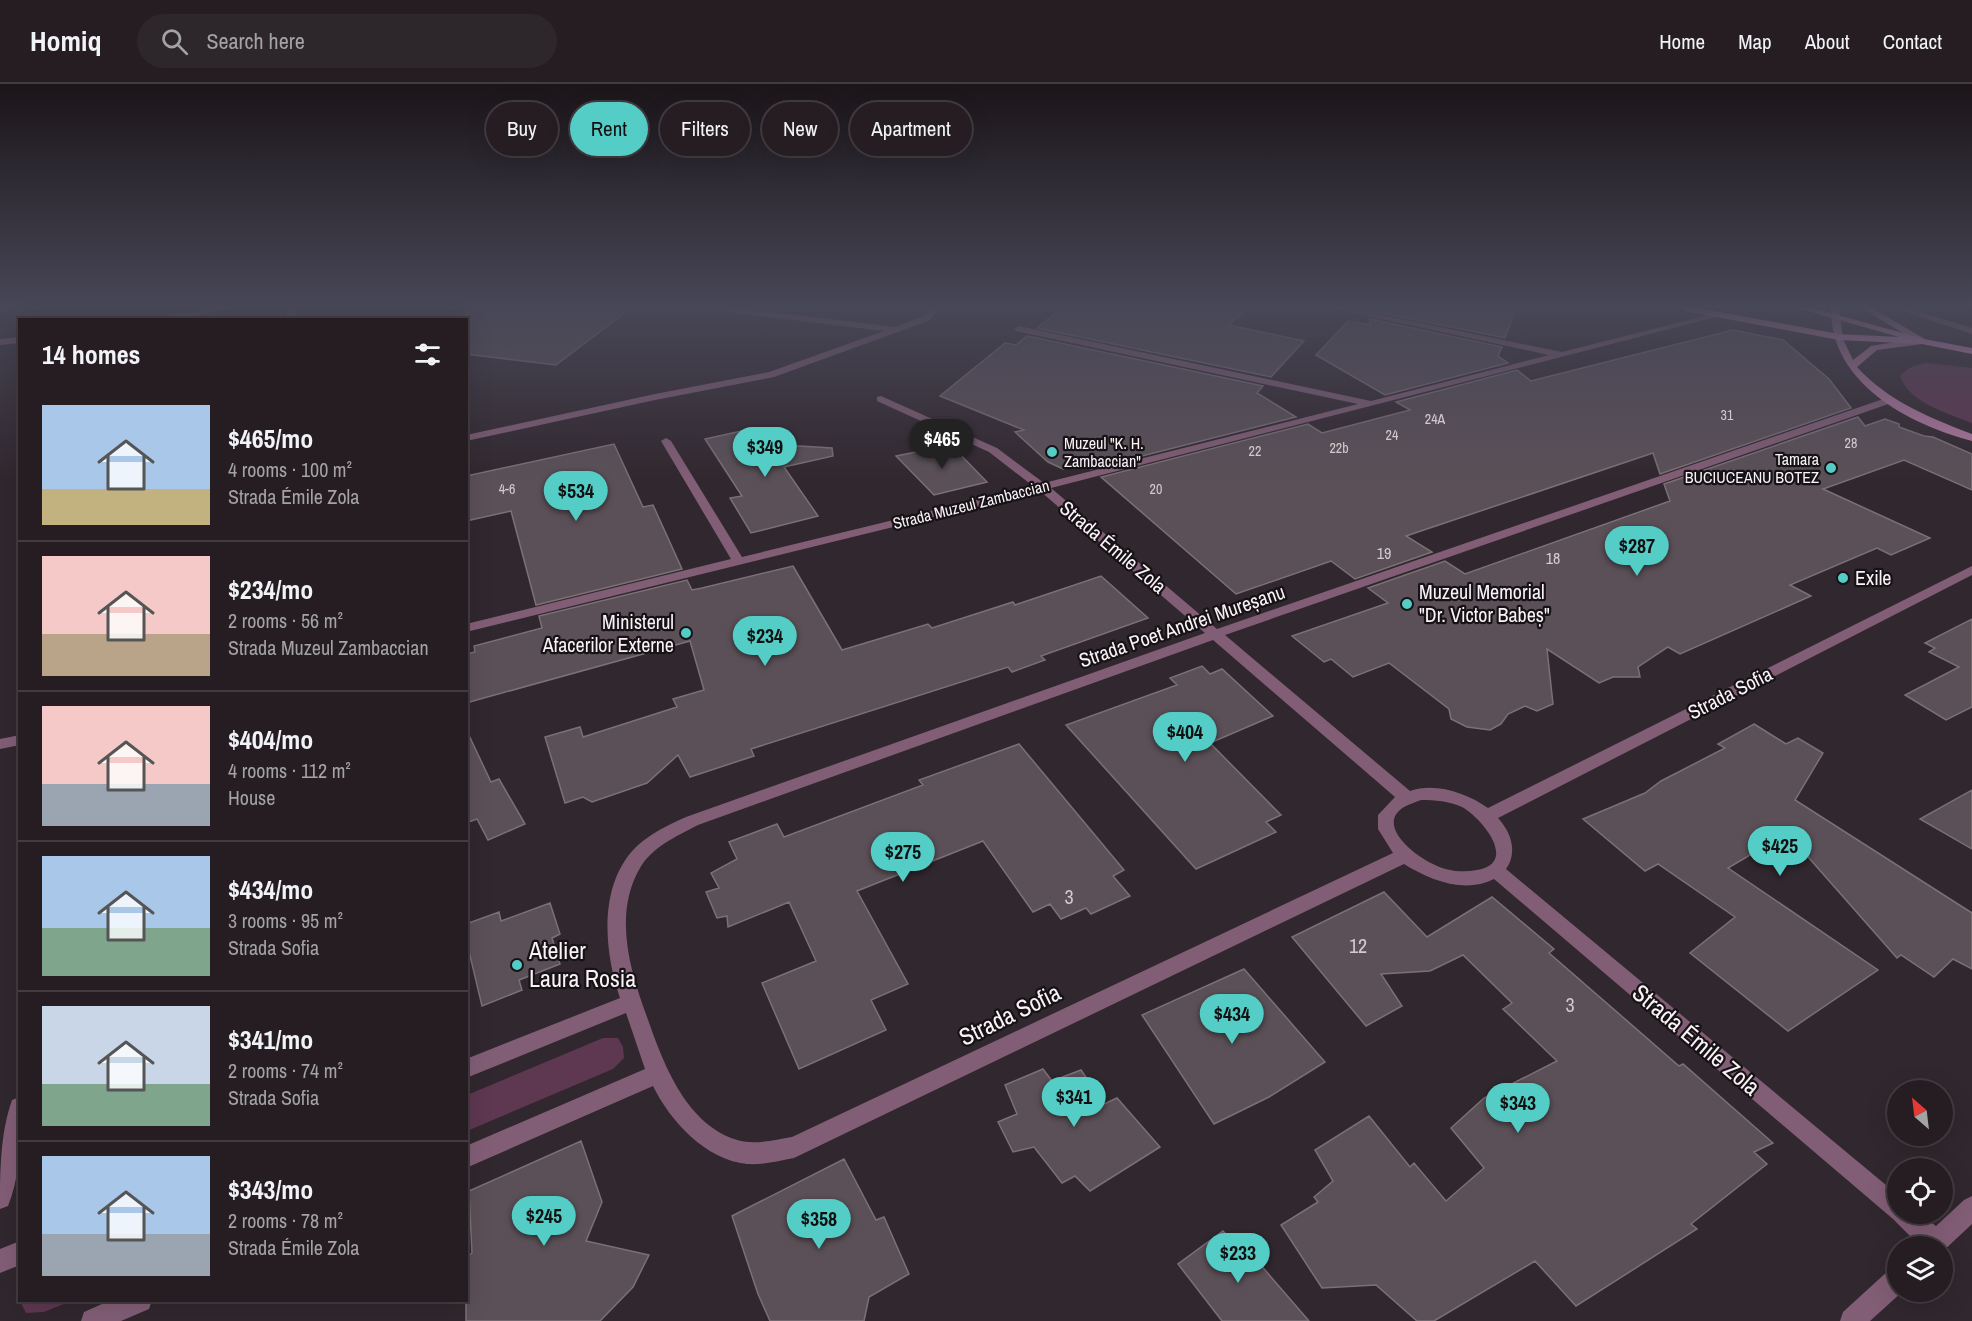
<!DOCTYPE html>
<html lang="en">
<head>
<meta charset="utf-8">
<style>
  :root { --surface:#251d22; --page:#2d262a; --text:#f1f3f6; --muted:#a3a2a5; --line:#423b40; --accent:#54cdc7 }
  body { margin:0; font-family:"Archivo Narrow",sans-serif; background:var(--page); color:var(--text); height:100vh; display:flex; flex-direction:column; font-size:22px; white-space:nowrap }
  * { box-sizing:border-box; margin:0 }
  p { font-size:20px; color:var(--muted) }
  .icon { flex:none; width:33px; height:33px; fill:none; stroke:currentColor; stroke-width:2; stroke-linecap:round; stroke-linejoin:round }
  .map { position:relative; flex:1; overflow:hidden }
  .side { position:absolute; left:18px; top:234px; width:450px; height:984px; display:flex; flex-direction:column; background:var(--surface); border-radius:0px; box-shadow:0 6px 24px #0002,0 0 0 2px var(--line) }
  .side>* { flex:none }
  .hud { position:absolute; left:486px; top:18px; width:570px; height:54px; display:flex; gap:12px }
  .needle { width:39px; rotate:332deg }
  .buttons { position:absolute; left:1887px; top:996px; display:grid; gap:12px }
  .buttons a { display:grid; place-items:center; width:66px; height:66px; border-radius:50%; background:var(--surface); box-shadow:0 6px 24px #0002,0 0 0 2px var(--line); font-size:30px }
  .price { position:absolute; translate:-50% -51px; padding:0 14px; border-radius:21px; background:var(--accent); color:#111; font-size:20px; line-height:39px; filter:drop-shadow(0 2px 3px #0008) }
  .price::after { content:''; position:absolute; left:50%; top:36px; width:18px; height:14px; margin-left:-9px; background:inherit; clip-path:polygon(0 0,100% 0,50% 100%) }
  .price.on { background:#222; color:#fff }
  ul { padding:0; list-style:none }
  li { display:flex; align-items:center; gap:18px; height:150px; padding:0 24px }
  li+li { border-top:2px solid var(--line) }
  li span { display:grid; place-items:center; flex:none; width:168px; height:120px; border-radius:0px; color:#555 }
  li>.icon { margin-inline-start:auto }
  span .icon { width:72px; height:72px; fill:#fffc; stroke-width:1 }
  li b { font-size:26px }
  h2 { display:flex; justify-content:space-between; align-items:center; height:72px; padding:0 24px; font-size:26px }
  .pill { padding:0 21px; border-radius:27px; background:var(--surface); box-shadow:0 6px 24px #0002,0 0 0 2px var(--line); font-size:21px; line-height:54px }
  .pill.on { background:var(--accent); color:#111 }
  header { display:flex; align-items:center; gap:36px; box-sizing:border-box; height:84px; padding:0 30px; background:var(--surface); border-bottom:2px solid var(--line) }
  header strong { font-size:28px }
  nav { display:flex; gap:33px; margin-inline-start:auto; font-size:21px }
  .search { width:420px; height:54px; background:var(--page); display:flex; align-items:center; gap:15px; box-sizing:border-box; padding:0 21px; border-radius:33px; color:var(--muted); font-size:22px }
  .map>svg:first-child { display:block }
  .green { fill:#5e3751 }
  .building { fill:#5b5057; stroke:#7c7077; stroke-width:1.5 }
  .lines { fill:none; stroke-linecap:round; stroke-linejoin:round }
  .lane { fill:#825e76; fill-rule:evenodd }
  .street { fill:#825e76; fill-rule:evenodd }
  .secondary { fill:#b47aa0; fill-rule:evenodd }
  .primary { fill:#da90c1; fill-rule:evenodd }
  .poi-dot { fill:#54cdc7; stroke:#161215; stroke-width:2 }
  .labels { text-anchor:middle; stroke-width:4.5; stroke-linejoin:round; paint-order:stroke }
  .far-number-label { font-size:14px; fill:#d2cace }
  .far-poi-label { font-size:16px; fill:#f9f2f6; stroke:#161215; text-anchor:start }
  .far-street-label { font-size:16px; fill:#f9f2f6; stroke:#161215 }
  .number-label { font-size:16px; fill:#d2cace }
  .street-label { font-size:20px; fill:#f9f2f6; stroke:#161215 }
  .poi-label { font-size:20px; fill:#f9f2f6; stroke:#161215; text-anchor:start }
  .near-number-label { font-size:20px; fill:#d2cace }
  .near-poi-label { font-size:24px; fill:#f9f2f6; stroke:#161215; text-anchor:start }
  .near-street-label { font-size:24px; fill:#f9f2f6; stroke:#161215 }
</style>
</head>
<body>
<header>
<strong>Homiq</strong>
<div class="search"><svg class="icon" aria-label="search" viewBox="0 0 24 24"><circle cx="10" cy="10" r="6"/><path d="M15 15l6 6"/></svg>Search here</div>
<nav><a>Home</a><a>Map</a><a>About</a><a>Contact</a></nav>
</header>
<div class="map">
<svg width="1972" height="1237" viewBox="0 0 1972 1237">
  <rect width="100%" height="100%" fill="#31272e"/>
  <path class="green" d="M1927,279L1972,284V339C1949,330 1908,318 1900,292C1908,283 1915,281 1927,279Z
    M603,954H618L623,963L624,974L613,985L467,1047V1011Z
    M20,1217H71L44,1228L26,1229Z"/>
  <path class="building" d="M466,224H631L556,281L466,270Z
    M1062,224H1248L1229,241L1304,257L1271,293L1037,244Z
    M1372,224H1516L1505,254L1371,227Z
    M1370,235L1502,263L1498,272L1508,279L1385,311L1316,271L1348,237L1370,241Z
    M1733,246L1783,256L1829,295L1851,324L1660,390L1653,369L1406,452L1432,468L1355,495L1331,477L1236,510L1101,393L1308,340L1322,349L1410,326L1396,318L1517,286L1531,297Z
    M1027,252L1263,302L1257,309L1296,333L1091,385L1085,379L1063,385L1048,378L1015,348L1024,346L940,312L1005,259L1016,261Z
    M1858,333L1865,342L1885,335L1899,340V343L1924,352L1933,353L1972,370V406L1904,376L1823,405L1930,454L1891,471L1877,464L1790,501L1811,512L1680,570L1668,563L1638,583L1640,593H1613L1599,599L1547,565L1553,620L1537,627L1525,622L1508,630L1501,640L1490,646L1467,643L1451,635L1449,625L1389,579L1353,593L1331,575L1324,578L1292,552L1388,519L1368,504L1445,477L1465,490L1670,417L1664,400Z
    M755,344L767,360L832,364L833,372L784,383L818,432L751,449L730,414L742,412L705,355Z
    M614,360L643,423L653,421L682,485L536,521L511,427L466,437V392Z
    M951,361L987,398L934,411L896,372Z
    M793,482L842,566L928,540L932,544L1013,518L1015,521L1101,492L1148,534L1041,572L1045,576L1012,588L1008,583L751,665L754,672L690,693L678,671L647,699L592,718L583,713L565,719L545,653L580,643L583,653L677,623L673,615L704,606L690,557L466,619V570L475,568L474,562L542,544L539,532L687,496L692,506L702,504Z
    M1972,535V623L1946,636L1905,611L1959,583L1929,568L1935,564L1925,559Z
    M1202,582L1210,590L1222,585L1273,632L1210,659L1281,731L1266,738L1276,748L1196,785L1066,641L1177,601L1170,594Z
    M1754,640L1786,660L1798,654L1823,669L1795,716L1972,829V885L1953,875L1934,893L1901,871L1897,874L1787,749L1728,784L1878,886L1788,947L1690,869L1735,833L1658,780L1645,787L1583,735L1645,709L1661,697L1725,664L1718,660Z
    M466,645L491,698L499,695L525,740L488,756L477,735L466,739Z
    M1019,660L1124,786L1113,792L1130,812L1091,830L1086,824L1061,835L1050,820L1033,828L983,757L857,807L908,900L871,916L886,946L799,985L762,899L816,877L789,818L728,843L727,832L717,834L706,808L719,804L711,789L737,775L729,758L777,740L784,753L923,701L919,696Z
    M1972,706V765L1920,735Z
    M1384,808L1427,853L1492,813L1554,865L1549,869L1679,982L1683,980L1773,1059L1754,1068L1767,1080L1691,1140L1697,1145L1576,1222L1535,1177L1434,1237H1417L1376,1201L1322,1204L1281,1141L1318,1118L1314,1113L1333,1097L1315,1066L1369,1032L1410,1083L1414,1079L1446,1117L1484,1084L1451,1044L1484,1014L1557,977L1503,925L1512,919L1463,871L1430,887L1381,890L1402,922L1366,942L1292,853Z
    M550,819L560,850L552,854L560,880L519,896L522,906L482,922L466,855V840L499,828L501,837Z
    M1244,885L1325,978L1269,1013L1214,1040L1142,931Z
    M1043,985L1052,997L1081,986L1104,1020L1117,1014L1160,1063L1090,1107L1075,1092L1062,1099L1034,1063L1013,1068L998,1038L1017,1030L1005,1001Z
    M581,1057L602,1118L586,1157L649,1171L633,1203L600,1237H466V1174L472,1169L469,1107Z
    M844,1075L876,1136L884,1133L909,1190L869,1213L864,1237H770L758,1210L732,1132Z
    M1223,1147L1241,1167L1246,1164L1309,1237H1222L1178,1180Z"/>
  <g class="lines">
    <path class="lane" d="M214,224H235L183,234L179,231Z
      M286,224H294L296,236H287Z
      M715,224H740L895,243L922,233L932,224H941L928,237L774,293L655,316L466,357V351L655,310L769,288L884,247L719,227Z
      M1894,224H1907L1972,244V250Z"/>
    <path class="street" d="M1331,224H1347L1562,268L1720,228L1724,231L1051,404L1217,545L1886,314H1894V318L1225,551L1410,707C1435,698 1467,709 1488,724L1972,482V491L1498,734C1511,748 1518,768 1506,785L1898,1111V1130H1920L1936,1142L1964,1116L1972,1112V1140L1942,1168V1162H1920L1893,1135L1494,795C1464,810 1430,796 1404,780L794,1074C779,1077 763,1081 747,1080C706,1076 670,1037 653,1002L466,1084V1062L645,985L626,929L466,994V975L620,914C604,868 598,802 635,764C649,750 668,741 686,733L1205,549L1040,407L466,548V540L731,475L661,357L666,354L671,357L742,473L1033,402L989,368L877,317V313L881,312L997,364L1044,399L1358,320L1016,247L1014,245L1019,242L1371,317L1549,271ZM1213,556L1395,713L1378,731V745L1393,769L792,1053C773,1056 753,1062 734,1055C684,1037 663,978 647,933C630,887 613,830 640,784C652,763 677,752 698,741ZM1421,716C1435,716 1449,717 1462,723C1482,734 1519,779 1477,786C1462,789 1446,787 1433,780C1415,772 1375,741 1404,723C1409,720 1416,718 1421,716Z
      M183,228L186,229V233L151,236Z
      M20,253V259L0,261V255Z
      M20,651V661L0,665V655Z
      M20,1013C20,1050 22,1088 8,1122L0,1125C0,1089 0,1050 12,1016Z
      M20,1157V1181L0,1189V1165Z
      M1898,1183V1208H1902L1870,1237H1840L1843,1228L1889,1186Z
      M111,1216H152L149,1225L121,1237H81L84,1228Z"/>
    <path class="secondary" d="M1831,224H1839L1843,255L1853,276L1871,262L1912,255L1862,224H1872L1925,255L1927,257L1922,260L1877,266L1857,283C1888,317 1930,334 1972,350V357C1908,340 1830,299 1831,224Z"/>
    <path class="primary" d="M1681,224H1698L1839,250L1899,253L1797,224H1813L1924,255L1972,264V270L1922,260L1839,256L1685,227Z"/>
  </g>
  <linearGradient id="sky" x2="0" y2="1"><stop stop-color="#1b1519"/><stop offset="0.56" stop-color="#484757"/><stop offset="1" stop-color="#484757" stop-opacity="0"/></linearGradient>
  <rect width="1972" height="397" fill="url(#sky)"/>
  <g class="poi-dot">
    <circle cx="1052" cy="368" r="6"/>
    <circle cx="1831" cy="384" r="6"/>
    <circle cx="1843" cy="494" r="6"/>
    <circle cx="1407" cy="520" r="6"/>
    <circle cx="686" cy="549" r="6"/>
    <circle cx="517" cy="881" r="6"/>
  </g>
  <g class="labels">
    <g class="far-number-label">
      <text x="1727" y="336">31</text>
      <text x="1435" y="340">24A</text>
      <text x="1392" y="356">24</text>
      <text x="1851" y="364">28</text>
      <text x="1339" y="369">22b</text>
      <text x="1255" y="372">22</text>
      <text x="507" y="410">4-6</text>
      <text x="1156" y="410">20</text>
    </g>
    <g class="far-poi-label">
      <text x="1064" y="365">Muzeul "K. H.<tspan x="1064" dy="18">Zambaccian"</tspan></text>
      <text x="1819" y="381" text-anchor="end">Tamara<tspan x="1819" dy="18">BUCIUCEANU BOTEZ</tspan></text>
    </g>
    <g class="far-street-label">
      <text transform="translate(971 420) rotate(-14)" y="6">Strada Muzeul Zambaccian</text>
    </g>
    <g class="number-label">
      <text x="1384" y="475">19</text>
      <text x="1553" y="480">18</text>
    </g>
    <g class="street-label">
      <text transform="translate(1113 463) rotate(40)" y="7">Strada Émile Zola</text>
      <text transform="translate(1182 542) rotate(-19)" y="7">Strada Poet Andrei Mureșanu</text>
      <text transform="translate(1730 609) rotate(-27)" y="7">Strada Sofia</text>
    </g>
    <g class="poi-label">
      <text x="1855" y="501">Exile</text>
      <text x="1419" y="515">Muzeul Memorial<tspan x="1419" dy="23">"Dr. Victor Babeș"</tspan></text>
      <text x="674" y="545" text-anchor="end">Ministerul<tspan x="674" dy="23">Afacerilor Externe</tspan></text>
    </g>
    <g class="near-number-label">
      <text x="1069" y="820">3</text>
      <text x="1358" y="869">12</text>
      <text x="1570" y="928">3</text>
    </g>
    <g class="near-poi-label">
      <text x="529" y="875">Atelier<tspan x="529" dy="28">Laura Rosia</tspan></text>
    </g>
    <g class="near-street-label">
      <text transform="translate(1010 931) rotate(-26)" y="8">Strada Sofia</text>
      <text transform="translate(1696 956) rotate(40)" y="8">Strada Émile Zola</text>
    </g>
  </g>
</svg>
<div class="buttons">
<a><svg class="needle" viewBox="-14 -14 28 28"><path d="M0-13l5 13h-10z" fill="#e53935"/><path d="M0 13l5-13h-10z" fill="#a3a2a5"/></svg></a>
<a><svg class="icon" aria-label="locate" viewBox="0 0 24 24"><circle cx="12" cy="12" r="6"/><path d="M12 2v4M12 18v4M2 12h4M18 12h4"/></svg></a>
<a><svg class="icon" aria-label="layers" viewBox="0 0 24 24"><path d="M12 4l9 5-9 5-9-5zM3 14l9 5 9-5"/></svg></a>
</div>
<b class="price on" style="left:942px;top:386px">$465</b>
<b class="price" style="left:765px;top:394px">$349</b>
<b class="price" style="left:576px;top:438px">$534</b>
<b class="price" style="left:1637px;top:493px">$287</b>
<b class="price" style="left:765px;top:583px">$234</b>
<b class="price" style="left:1185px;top:679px">$404</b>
<b class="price" style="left:1780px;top:793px">$425</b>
<b class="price" style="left:903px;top:799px">$275</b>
<b class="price" style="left:1232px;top:961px">$434</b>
<b class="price" style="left:1074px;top:1044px">$341</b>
<b class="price" style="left:1518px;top:1050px">$343</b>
<b class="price" style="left:544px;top:1163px">$245</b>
<b class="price" style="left:819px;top:1166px">$358</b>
<b class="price" style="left:1238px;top:1200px">$233</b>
<div class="hud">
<a class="pill">Buy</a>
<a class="pill on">Rent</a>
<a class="pill">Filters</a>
<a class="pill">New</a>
<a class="pill">Apartment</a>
</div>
<section class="side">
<h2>14 homes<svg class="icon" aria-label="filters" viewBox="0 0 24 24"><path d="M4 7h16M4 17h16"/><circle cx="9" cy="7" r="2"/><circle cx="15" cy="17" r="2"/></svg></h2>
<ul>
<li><span style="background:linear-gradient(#a9c7e8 70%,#c2b280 0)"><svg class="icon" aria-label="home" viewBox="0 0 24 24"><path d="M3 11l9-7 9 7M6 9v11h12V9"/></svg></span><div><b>$465/mo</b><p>4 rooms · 100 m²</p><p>Strada Émile Zola</p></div></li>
<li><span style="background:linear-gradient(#f6c9c9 65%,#b9a48a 0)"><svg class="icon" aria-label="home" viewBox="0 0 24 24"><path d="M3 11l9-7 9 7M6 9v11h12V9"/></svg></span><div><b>$234/mo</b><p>2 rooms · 56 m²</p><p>Strada Muzeul Zambaccian</p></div></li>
<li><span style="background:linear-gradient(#f6c9c9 65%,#9aa5b1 0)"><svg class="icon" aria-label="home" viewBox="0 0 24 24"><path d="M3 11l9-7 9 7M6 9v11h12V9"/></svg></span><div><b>$404/mo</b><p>4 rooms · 112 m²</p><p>House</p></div></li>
<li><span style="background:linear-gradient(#a9c7e8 60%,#7fa58c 0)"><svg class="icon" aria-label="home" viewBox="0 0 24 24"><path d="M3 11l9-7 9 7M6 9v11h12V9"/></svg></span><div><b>$434/mo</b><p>3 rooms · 95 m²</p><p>Strada Sofia</p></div></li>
<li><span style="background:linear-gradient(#c9d6e8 65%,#7fa58c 0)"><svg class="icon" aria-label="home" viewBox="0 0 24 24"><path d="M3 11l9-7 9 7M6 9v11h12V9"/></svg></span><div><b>$341/mo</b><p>2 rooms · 74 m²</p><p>Strada Sofia</p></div></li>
<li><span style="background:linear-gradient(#a9c7e8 65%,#9aa5b1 0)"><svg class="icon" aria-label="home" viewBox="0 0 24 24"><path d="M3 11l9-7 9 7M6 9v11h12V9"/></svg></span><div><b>$343/mo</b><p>2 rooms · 78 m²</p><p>Strada Émile Zola</p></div></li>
</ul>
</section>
</div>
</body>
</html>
